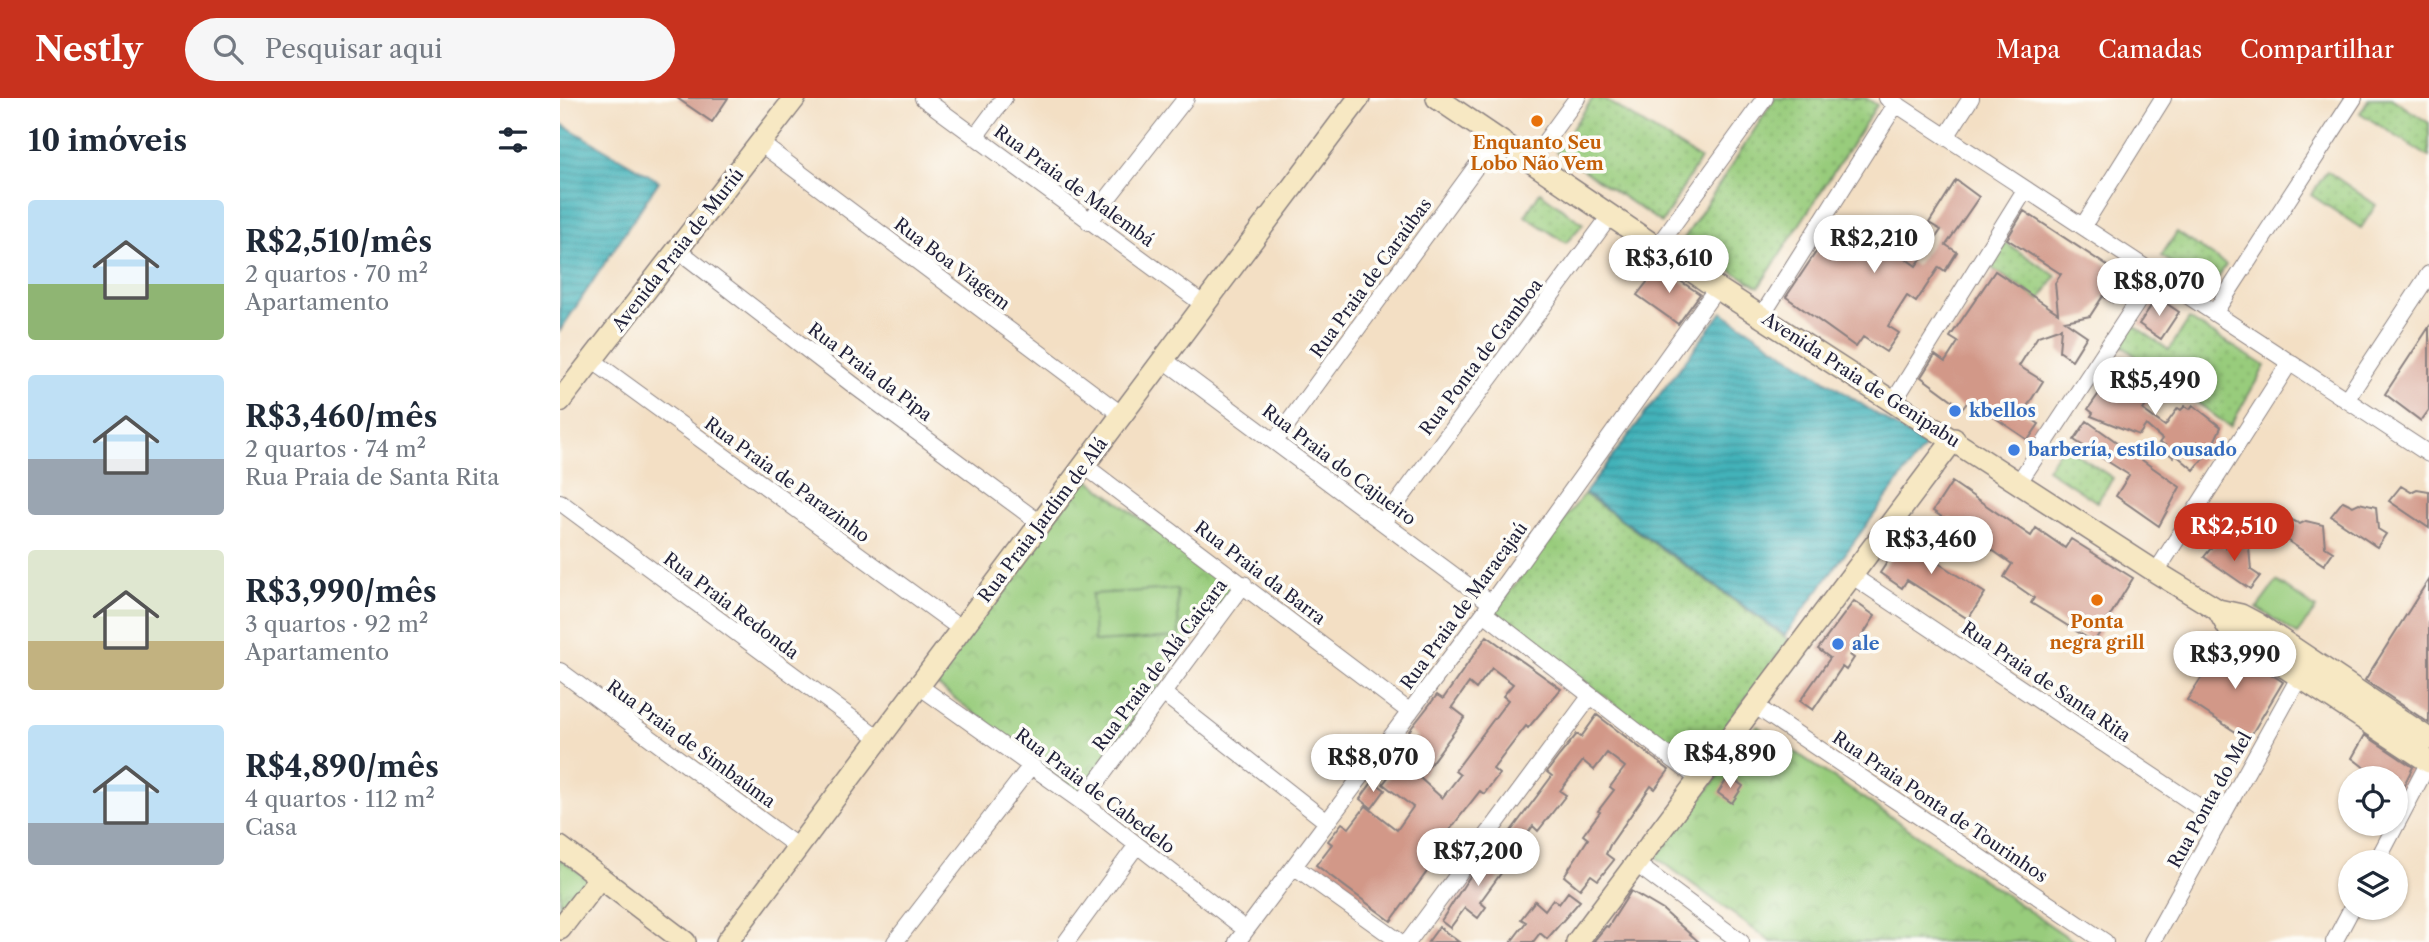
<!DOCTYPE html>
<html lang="pt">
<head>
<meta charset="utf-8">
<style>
  :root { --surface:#fff; --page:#f6f6f7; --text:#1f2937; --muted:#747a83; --accent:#c8321e }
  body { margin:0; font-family:"Libre Caslon Text",serif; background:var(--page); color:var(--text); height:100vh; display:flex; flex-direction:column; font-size:26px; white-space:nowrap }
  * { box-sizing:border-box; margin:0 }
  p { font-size:23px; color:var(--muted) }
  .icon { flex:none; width:38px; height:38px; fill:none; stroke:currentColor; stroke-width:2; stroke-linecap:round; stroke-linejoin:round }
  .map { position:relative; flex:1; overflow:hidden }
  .details { display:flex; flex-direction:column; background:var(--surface); width:560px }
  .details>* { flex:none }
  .controls { position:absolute; left:1778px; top:668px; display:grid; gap:14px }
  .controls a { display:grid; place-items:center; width:70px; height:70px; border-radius:50%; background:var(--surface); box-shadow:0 2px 5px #0004; font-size:35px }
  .price { position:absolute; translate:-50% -60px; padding:0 16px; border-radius:24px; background:#fff; color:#222; font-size:23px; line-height:46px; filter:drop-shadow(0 2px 4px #0008) }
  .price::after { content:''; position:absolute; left:50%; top:42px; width:21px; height:16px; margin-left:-10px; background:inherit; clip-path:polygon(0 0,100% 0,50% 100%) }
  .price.current { background:var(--accent); color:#fff }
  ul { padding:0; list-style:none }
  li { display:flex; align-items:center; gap:21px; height:175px; padding:0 28px }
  li span { display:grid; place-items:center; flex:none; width:196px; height:140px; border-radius:7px; color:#555 }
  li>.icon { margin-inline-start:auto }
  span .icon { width:84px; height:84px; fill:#fffc; stroke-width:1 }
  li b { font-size:30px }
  h2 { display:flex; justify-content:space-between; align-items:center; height:84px; padding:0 28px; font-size:30px }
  header { display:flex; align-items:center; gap:42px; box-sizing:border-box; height:98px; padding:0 35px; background:var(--accent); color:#fff }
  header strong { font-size:33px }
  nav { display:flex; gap:38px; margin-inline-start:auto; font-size:24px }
  .search { width:490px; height:63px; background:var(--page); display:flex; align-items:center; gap:18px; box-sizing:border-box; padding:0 24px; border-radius:38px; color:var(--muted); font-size:26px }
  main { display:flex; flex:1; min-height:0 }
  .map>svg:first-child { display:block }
  .grass { fill:url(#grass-dots); stroke:#5d775c; stroke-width:2 }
  .park { fill:url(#park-crowns); stroke:#5d775c; stroke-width:2 }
  .pitch { fill:#98cc7c; stroke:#5d775c; stroke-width:2 }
  .water { fill:url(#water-rules); stroke:#326a7a; stroke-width:2 }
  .building { fill:#d29888; fill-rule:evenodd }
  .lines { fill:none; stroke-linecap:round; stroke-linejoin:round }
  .street-casing { stroke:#8a8080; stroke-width:18 }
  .secondary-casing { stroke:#8a8080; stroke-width:24 }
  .street { stroke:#fff; stroke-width:16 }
  .secondary { stroke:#f7e8c3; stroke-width:21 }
  .food-dot { fill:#e8710a; stroke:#fdfcf7; stroke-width:2.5 }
  .shop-dot { fill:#3f7fe0; stroke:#fdfcf7; stroke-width:2.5 }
  .labels { text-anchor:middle; stroke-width:7; stroke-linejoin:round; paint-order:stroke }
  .food-label { font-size:18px; font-weight:bold; fill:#c56008; stroke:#fdfcf7 }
  .street-label { font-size:18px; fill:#22223b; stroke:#fdfcf7 }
  .shop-label { font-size:18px; font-weight:bold; fill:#366cbe; stroke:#fdfcf7; text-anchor:start }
</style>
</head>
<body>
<header>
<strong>Nestly</strong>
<div class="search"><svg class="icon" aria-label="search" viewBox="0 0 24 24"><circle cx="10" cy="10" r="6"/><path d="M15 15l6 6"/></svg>Pesquisar aqui</div>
<nav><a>Mapa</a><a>Camadas</a><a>Compartilhar</a></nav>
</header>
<main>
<section class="details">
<h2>10 imóveis<svg class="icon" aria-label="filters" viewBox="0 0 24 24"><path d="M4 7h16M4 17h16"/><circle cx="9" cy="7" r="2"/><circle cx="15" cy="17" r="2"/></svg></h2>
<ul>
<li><span style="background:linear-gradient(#bfe0f5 60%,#8fb573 0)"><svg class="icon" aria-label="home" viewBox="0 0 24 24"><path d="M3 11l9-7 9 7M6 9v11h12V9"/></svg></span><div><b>R$2,510/mês</b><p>2 quartos · 70 m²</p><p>Apartamento</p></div></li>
<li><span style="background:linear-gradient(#bfe0f5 60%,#9aa5b1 0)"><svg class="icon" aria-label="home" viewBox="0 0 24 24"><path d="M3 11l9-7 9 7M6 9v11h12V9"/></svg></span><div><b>R$3,460/mês</b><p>2 quartos · 74 m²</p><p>Rua Praia de Santa Rita</p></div></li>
<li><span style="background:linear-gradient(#dfe7d0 65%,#c2b280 0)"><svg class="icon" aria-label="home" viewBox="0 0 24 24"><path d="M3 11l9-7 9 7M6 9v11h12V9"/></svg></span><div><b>R$3,990/mês</b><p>3 quartos · 92 m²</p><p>Apartamento</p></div></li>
<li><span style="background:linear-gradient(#bfe0f5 70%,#9aa5b1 0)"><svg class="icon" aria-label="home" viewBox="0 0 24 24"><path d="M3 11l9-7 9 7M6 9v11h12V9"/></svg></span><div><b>R$4,890/mês</b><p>4 quartos · 112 m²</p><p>Casa</p></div></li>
</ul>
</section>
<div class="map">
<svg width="1869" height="844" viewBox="0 0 1869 844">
  <defs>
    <pattern id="grass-dots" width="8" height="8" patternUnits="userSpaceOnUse" patternTransform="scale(1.75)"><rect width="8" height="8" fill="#98cc7c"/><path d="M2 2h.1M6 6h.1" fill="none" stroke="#83af6c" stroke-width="1.8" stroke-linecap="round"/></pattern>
    <pattern id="park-crowns" width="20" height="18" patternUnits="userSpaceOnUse" patternTransform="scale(1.75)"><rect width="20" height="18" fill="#98cc7c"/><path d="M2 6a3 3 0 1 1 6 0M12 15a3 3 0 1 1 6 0" fill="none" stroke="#83af6c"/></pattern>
    <pattern id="water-rules" width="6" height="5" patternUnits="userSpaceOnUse" patternTransform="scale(1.75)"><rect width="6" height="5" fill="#42b2b9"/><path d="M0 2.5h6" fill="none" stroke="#379098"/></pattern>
  </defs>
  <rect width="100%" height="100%" fill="#fdfcf7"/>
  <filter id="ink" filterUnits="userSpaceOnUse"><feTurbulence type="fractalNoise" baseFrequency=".0143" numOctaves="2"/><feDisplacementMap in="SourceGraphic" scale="14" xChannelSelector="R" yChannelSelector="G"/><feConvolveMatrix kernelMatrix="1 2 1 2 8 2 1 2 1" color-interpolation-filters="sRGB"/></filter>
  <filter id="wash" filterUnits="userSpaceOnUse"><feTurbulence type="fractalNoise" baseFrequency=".00686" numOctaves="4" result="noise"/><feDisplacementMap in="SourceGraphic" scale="28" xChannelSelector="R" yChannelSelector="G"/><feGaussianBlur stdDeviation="1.57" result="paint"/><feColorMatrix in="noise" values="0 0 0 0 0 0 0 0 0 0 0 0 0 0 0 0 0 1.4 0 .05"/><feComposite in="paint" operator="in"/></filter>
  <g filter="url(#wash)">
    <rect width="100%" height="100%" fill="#f3dfc4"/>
    <path class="grass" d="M1033,0H1042L1140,61L1102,125L996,54Z
      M1215,0H1306L1317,7L1199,189L1122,144Z
      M1809,0H1831L1869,25V59L1800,15Z
      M1767,73L1816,107L1801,130L1751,97Z
      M980,94L1023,126L1006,145L965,118Z
      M1617,134L1666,167L1651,191L1601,158Z
      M1446,145L1496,178L1480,202L1430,169Z
      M1629,221L1705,268L1670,329L1562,248L1573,227L1609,252Z
      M1503,347L1553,380L1537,404L1487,371Z
      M1024,396L1229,542L1135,669L935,513Z"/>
    <path class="park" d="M525,379L672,489L521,695L374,585Z
      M1197,628L1515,844H1211L1096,759Z
      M0,760L29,782L0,820Z"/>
    <path class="pitch" d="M1717,483L1756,511L1737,536L1697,510Z
      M617,491L619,539L534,544L532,496Z"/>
    <path class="water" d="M0,25L99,83L0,233Z
      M1162,214L1365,348L1225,537L1025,395Z"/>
    <g id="blocks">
      <path class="building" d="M117,0H168L152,24Z
        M1396,82L1419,99L1386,147L1397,154L1385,173L1379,169L1356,204L1347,198L1328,228L1339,235L1326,254L1303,239L1296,249L1226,199L1278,121L1295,133L1299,127L1356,168L1381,132L1369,125Z
        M1464,113L1567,181L1552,204L1543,198L1530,218L1505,223L1527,238L1512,262L1499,253L1501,230L1478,238L1459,268L1483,283L1463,315L1479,326L1468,342L1409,302L1403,310L1361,279L1375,257L1385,264L1398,244L1390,239L1435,173L1498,215L1495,185L1501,176L1447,141Z
        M1099,169L1140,196L1118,226L1077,197Z
        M1597,199L1619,214L1601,241L1579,226Z
        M1869,229V312L1861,323L1825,296Z
        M1569,264L1601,286L1583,312L1605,328L1618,310L1621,312L1625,308L1630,311L1633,307L1661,329L1651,351L1634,372L1615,356L1613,359L1603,351L1605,347L1599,345L1602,341L1586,327L1579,337L1531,318L1533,315L1528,311L1545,287L1551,291Z
        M1527,323L1620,389L1599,428L1556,398L1569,377L1514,342Z
        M1392,384L1471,438L1476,430L1505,450L1511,441L1573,480L1534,544L1471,505L1474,500L1444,479L1452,466L1425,447L1427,444L1390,420L1388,423L1373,413Z
        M1841,388L1851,394L1857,391L1869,393V430L1829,403Z
        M1783,403L1793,408L1799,405L1816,409L1818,431L1826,436L1817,449L1771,418Z
        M1730,421L1740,426L1746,423L1763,427L1765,449L1773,454L1764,467L1718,436Z
        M1348,433L1370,448L1364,456L1425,495L1408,521L1347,482L1342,490L1320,475Z
        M1656,444L1666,450L1672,446L1689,450L1691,472L1700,478L1690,491L1644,459Z
        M1869,481V625L1805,582Z
        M1294,503L1315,518L1290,557L1294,560L1286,572L1282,569L1253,612L1240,603L1270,560L1258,551Z
        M927,538L1001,591L968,630L966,628L933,671L939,676L924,696L920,693L898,721L872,756L877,760L831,823L756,767L772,746L768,743L782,725L789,730L806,708L837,732L853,709L823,686L858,640L849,633L877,597L883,601ZM932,570L953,586L943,598L948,602L895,673L900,677L882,700L860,680L905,619L892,609L909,585L916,591Z
        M1664,545L1723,584L1688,642L1627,602Z
        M1037,617L1109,672L1095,691L1091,688L1050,747L1046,756L1054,762L1038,782L1031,777L1020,791L1004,778L1028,741L1023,737L1040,714L1038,713L1054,692L1050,689L1065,669L1047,655L1034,672L1023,663L1000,693L1006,697L978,733L973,728L957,750L945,741L992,678L987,674L999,658L1017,636L1021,639Z
        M1805,637L1853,669L1836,703V681H1819L1792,660Z
        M1169,678L1183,688L1172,705L1158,695Z
        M813,683L825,692L812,710L800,701Z
        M944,748L955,756L920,804L926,809L918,820L905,810L890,830L881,823L908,781L921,765L927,769Z
        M1071,793L1103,812L1139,844H1033L1046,828L1048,829Z
        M1008,794L1020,803L987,841L980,835L973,844H951L966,824L961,821L975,803L985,812L993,801L999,806Z
        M879,829L899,844H868Z"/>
    </g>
  </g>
  <g filter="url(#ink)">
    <use href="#blocks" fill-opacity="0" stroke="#8a8080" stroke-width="2"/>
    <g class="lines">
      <defs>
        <path id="street" d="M363,0L643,206
          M1327,0L1869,356
          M415,39L444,0
          M1386,39L1411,0
          M200,45L562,317
          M971,63L1017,0
          M529,124L626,0
          M1523,128L1603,0
          M1097,149L1205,0
          M118,152L292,286L480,425
          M1655,214L1794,0
          M1201,219L1336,6
          M603,261L931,505
          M32,262L401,531
          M1786,302L1869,176
          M1334,303L1465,92
          M715,343L937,40
          M525,368L850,614
          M1459,384L1596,176
          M0,404L320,641
          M823,424L1050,118
          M1596,474L1730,264
          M1291,477L1660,723
          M924,515L1137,680
          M0,573L239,750
          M359,588L522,704L686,832
          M604,596L767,724
          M1194,607L1545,844
          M522,704L684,486
          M1075,765L1181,844
          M1816,765L1869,664
          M735,769L840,844
          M335,844L470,669
          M506,844L577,747
          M677,844L924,515L1157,190
          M848,844L1029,600
          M1592,844L1740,578
          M1774,844L1792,810"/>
        <path id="secondary" d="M877,0L1157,190L1596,474L1658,512L1681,517L1696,525L1869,641
          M0,303L235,0
          M1658,512L1670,533L1869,664
          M0,749L125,844
          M0,831L40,779
          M167,844L799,0
          M1017,844L1394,341"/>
      </defs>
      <use href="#street" class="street-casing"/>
      <use href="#secondary" class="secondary-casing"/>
      <use href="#street" class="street"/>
      <use href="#secondary" class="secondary"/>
    </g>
  </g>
  <g class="food-dot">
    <circle cx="977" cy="23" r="7"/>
    <circle cx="1537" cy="502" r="7"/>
  </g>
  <g class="shop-dot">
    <circle cx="1395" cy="313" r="7"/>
    <circle cx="1454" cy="352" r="7"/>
    <circle cx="1278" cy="546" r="7"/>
  </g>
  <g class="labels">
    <g class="food-label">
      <text x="977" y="51">Enquanto Seu<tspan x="977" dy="21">Lobo Não Vem</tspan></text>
      <text x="1537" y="530">Ponta<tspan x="1537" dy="21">negra grill</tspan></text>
    </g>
    <g class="street-label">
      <text transform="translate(514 88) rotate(36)" y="6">Rua Praia de Malembá</text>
      <text transform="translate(118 152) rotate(-52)" y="6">Avenida Praia de Muriú</text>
      <text transform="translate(392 166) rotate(37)" y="6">Rua Boa Viagem</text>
      <text transform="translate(811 180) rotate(-54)" y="6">Rua Praia de Caraúbas</text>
      <text transform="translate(921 259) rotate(-53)" y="6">Rua Ponta de Gamboa</text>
      <text transform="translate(310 274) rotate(37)" y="6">Rua Praia da Pipa</text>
      <text transform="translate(1301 282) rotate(33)" y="6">Avenida Praia de Genipabu</text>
      <text transform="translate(779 367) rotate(37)" y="6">Rua Praia do Cajueiro</text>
      <text transform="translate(227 382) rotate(36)" y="6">Rua Praia de Parazinho</text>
      <text transform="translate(483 422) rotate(-53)" y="6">Rua Praia Jardim de Alá</text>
      <text transform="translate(700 475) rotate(37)" y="6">Rua Praia da Barra</text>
      <text transform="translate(171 508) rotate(37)" y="6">Rua Praia Redonda</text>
      <text transform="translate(904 508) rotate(-54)" y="6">Rua Praia de Maracajaú</text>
      <text transform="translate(600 567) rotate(-53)" y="6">Rua Praia de Alá Caiçara</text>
      <text transform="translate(1486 584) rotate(34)" y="6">Rua Praia de Santa Rita</text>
      <text transform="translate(131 646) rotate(36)" y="6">Rua Praia de Simbaúma</text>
      <text transform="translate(535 693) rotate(37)" y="6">Rua Praia de Cabedelo</text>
      <text transform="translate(1650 702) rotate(-61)" y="6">Rua Ponta do Mel</text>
      <text transform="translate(1380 709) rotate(34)" y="6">Rua Praia Ponta de Tourinhos</text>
    </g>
    <g class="shop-label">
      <text x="1409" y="319">kbellos</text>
      <text x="1468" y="358">barbería, estilo ousado</text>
      <text x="1292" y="552">ale</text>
    </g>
  </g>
</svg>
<div class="controls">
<a><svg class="icon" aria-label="locate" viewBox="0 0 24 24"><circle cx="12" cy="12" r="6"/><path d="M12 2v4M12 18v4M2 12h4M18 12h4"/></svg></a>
<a><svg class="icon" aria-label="layers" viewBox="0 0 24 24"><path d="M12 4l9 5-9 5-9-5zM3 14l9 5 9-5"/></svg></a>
</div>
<b class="price" style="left:1314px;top:177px">R$2,210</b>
<b class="price" style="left:1109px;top:197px">R$3,610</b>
<b class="price" style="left:1599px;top:220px">R$8,070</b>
<b class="price" style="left:1595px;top:319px">R$5,490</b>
<b class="price current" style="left:1674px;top:465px">R$2,510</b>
<b class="price" style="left:1371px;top:478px">R$3,460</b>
<b class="price" style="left:1675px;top:593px">R$3,990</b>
<b class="price" style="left:1170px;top:692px">R$4,890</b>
<b class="price" style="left:813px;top:696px">R$8,070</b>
<b class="price" style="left:918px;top:790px">R$7,200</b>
</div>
</main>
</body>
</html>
